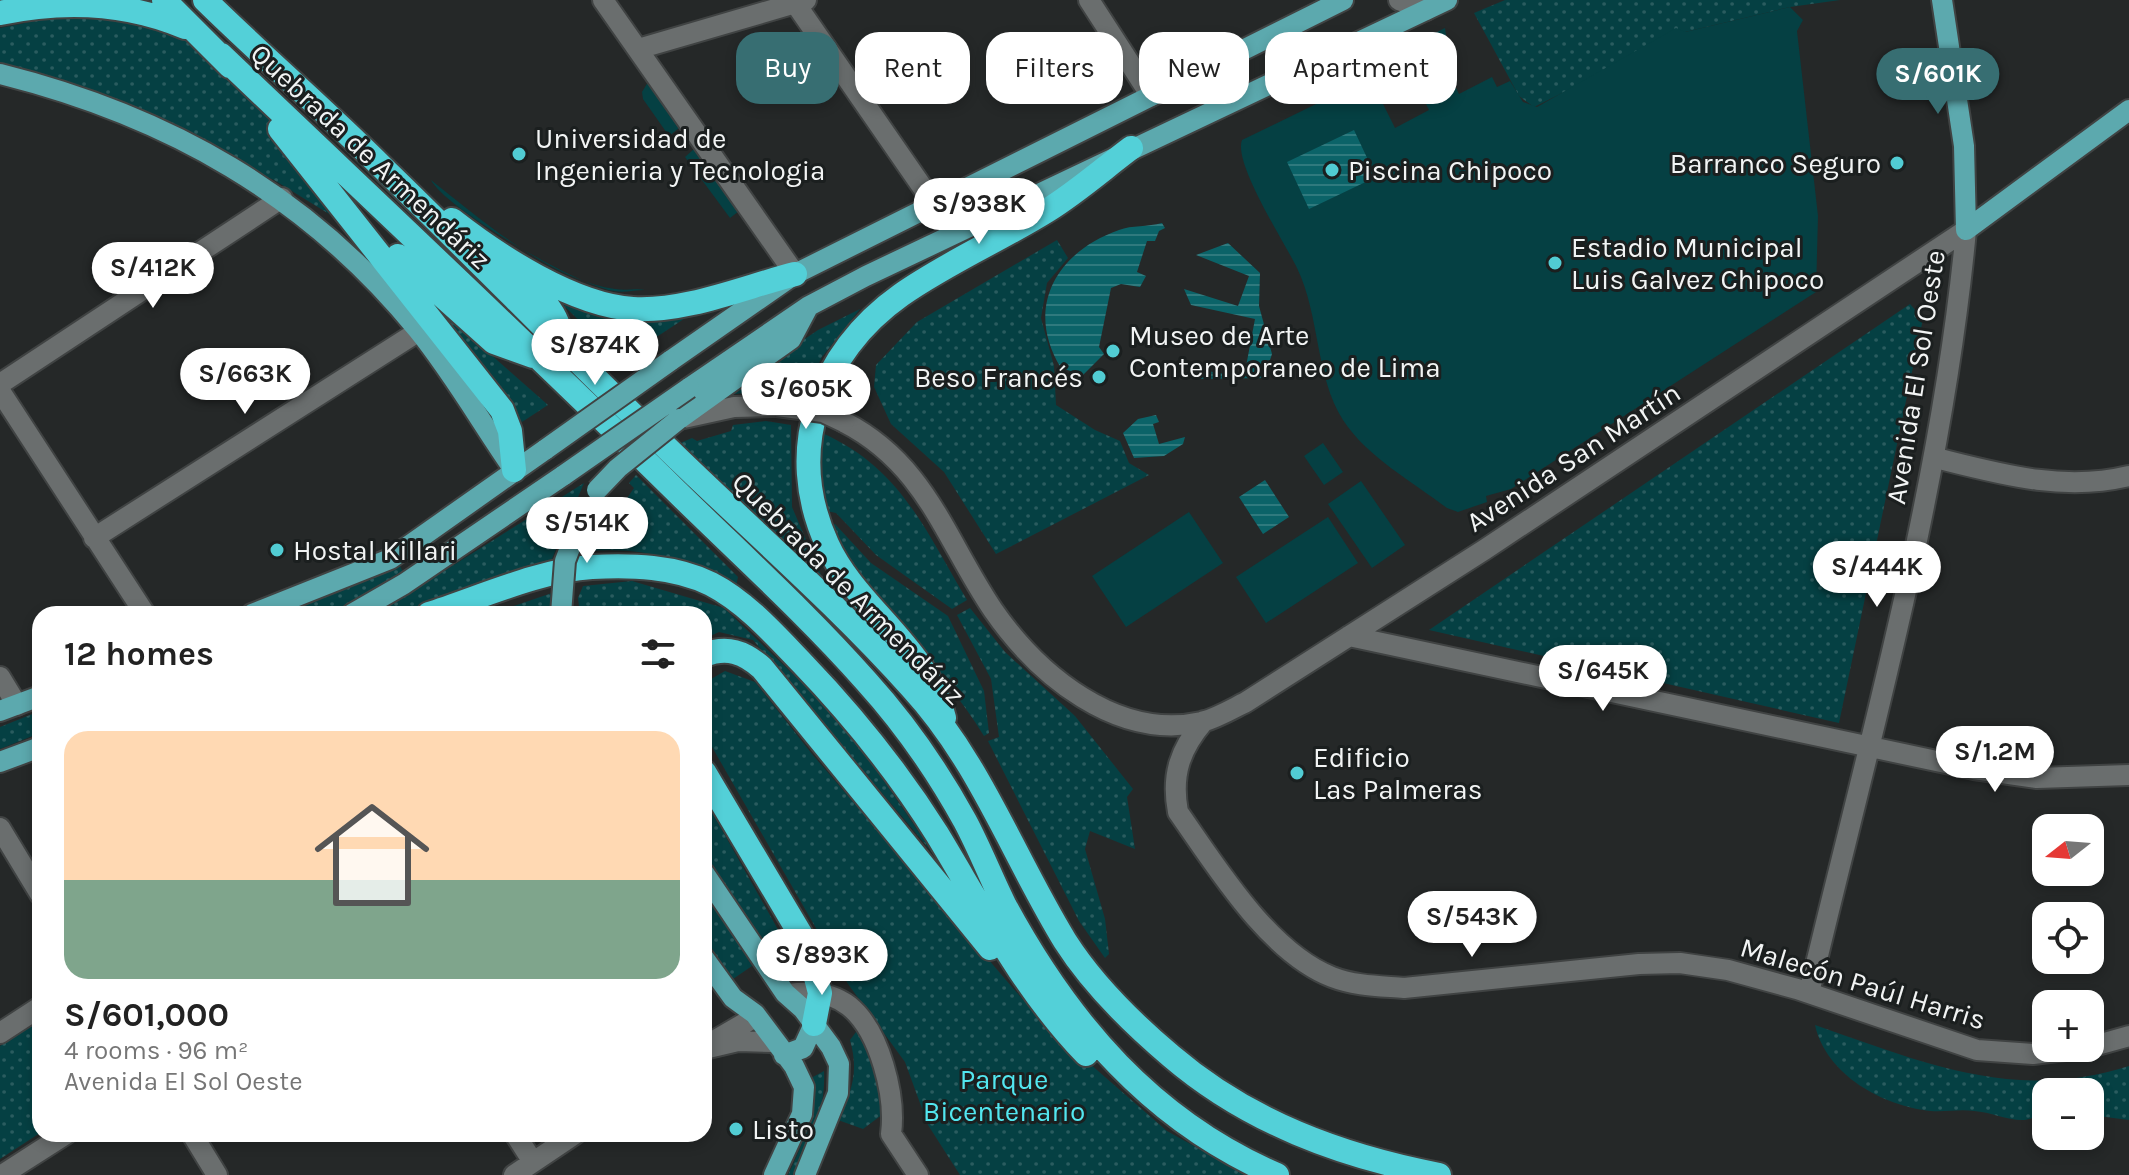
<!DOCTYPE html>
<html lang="en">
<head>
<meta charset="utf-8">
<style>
  :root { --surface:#fff; --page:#f6f6f6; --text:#222; --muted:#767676; --line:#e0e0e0; --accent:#376e72 }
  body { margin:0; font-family:Karla,sans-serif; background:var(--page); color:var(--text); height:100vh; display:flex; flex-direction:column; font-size:30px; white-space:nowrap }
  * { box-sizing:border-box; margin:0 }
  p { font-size:26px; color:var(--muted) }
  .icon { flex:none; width:44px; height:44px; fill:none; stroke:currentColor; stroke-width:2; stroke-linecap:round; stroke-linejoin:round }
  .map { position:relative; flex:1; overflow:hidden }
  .side { position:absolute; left:32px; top:606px; width:680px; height:536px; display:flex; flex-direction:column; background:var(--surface); border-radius:24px; box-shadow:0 4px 12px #0003 }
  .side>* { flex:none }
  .guide { position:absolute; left:736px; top:32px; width:760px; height:72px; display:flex; gap:16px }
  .needle { width:52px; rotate:253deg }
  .tools { position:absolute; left:2032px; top:814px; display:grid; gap:16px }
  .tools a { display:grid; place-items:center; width:72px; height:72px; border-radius:16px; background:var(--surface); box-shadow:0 4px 12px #0003; font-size:40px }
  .price { position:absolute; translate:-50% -68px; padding:0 18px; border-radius:28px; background:#fff; color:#222; font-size:26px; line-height:52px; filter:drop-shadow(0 2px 4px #0008) }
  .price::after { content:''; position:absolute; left:50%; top:48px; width:24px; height:18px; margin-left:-12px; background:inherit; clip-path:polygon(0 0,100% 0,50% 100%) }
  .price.selected { background:var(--accent); color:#fff }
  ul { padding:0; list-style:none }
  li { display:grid; align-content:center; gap:16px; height:424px; padding:0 32px }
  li+li { border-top:2px solid var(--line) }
  li span { display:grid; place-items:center; height:248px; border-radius:24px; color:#555 }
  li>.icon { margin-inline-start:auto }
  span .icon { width:144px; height:144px; fill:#fffc; stroke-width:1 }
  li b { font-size:34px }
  h2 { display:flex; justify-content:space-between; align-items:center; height:96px; padding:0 32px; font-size:34px }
  .tag { padding:0 28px; border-radius:24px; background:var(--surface); box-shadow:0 4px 12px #0003; font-size:28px; line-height:72px }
  .tag.selected { background:var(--accent); color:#fff }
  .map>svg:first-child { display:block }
  .grass { fill:url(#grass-dots) }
  .garden { fill:#054043 }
  .water { fill:url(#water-rules) }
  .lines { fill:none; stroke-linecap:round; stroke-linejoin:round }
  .minor-casing { stroke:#404343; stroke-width:24 }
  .major-casing { stroke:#404343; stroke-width:24 }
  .highway-casing { stroke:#404343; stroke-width:28 }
  .minor { stroke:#6a6e6e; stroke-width:20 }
  .major { stroke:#5ca9ae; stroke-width:20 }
  .highway { stroke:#53d0d8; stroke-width:24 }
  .minor-bridge-casing { stroke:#404343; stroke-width:24; stroke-linecap:butt }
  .major-bridge-casing { stroke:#404343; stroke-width:24; stroke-linecap:butt }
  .minor-bridge { stroke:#6a6e6e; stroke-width:20 }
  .major-bridge { stroke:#5ca9ae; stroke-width:20 }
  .poi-dot { fill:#51ccd3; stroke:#1b1f1f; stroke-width:3 }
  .labels { text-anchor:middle; stroke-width:6; stroke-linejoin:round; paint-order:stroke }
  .poi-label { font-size:28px; fill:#f2f4f4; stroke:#1b1f1f; text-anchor:start }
  .street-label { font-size:28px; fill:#f2f4f4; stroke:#1b1f1f }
  .park-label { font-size:28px; fill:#52e6ef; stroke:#1b1f1f }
</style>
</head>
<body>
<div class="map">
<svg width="2129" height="1175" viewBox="0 0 2129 1175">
  <defs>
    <pattern id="grass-dots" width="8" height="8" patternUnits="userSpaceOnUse" patternTransform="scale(2)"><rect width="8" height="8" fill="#054043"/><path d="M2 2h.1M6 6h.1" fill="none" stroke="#2a5c5f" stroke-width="1.8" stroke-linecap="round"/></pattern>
    <pattern id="water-rules" width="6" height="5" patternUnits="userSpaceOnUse" patternTransform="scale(2)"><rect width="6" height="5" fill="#0b6368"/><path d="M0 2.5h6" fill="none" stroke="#2f7a7e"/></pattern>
  </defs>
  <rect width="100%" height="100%" fill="#252828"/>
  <path class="grass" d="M1505,0H1840L1790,7L1685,32L1534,107L1519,96L1474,13Z
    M75,13C98,16 125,16 148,23C230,45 303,164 355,230L274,180L203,149L0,82V28Z
    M1445,28L1447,42L1439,58L1404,68L1389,56Z
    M1057,240L1068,258L1047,283L1041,318L1054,366L1056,405L1095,430L1120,441L1129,463L1149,475L996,554L944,472L891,424L874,387L876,365L917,322Z
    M544,286L601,312L637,323L690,315L620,361Z
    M429,300L548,405L522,422Z
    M1910,304L1923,319L1839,723L1429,630Z
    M860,309L822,357L807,388L722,395L818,330Z
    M766,421L791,425L792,507L822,577L816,581L678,444L692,438L697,441L731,431L733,425Z
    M822,433C901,468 925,530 967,600L952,609L876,555L836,513L827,511L820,460Z
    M636,475L738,577L736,586C687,559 644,547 589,551L609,510L617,513L634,488L629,483Z
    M584,483L549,566L394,614H376Z
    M835,524L871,563L948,616L984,691L989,733L984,736C942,664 859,598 832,525Z
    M400,566L403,572L334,614H282Z
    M632,581L724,608L845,724L936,857L753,640L719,632L704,639V614H580L578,598L583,586Z
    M552,593L550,614H490Z
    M970,608L1005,652L1075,716L1133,789L1127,797L1135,849L1090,831L1085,849L1105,919L1109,954L1105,958L1079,921L988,741L999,737L991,679L957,615Z
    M725,671L755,682L812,754L1043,1023L1167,1131L1246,1175H960L928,1125L905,1062L848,984L704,733V683Z
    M40,711V733L0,749V727Z
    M704,798L785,942L797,954L799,964L788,969L781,965L704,854Z
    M711,899L752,966L733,979C714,952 694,932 711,899Z
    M40,1020V1133L0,1159V1046Z
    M1815,1025C1922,1062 2015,1103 2129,1066V1120L2090,1115V1092H2046V1114C2038,1115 2030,1120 2022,1120C2007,1120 1990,1112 1974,1111C1960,1109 1946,1112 1931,1111C1883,1106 1826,1075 1815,1025Z
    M856,1032H860L887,1091L883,1114L863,1129L838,1120C852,1091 859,1072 850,1040Z
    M824,1071C826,1106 812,1143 797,1175H788C803,1143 816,1114 811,1078Z"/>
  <path class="garden" d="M1790,7L1803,20L1797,31L1818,216L1816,292L1511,489L1486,496L1487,502L1458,512L1447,508C1413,482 1367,457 1343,420C1315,376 1320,315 1297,268C1285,243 1233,163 1242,140L1349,88L1360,86L1378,94L1395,128L1429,110L1426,104L1456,88L1459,94L1492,77L1497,87L1510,81L1523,102L1537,107L1676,28L1685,32Z
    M648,82L679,128L669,136L643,99L642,92Z
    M694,149L739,211L730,218L685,157Z
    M431,180C480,219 552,281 615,289C625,291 637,288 645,290C635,290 624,293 614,291C579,287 445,208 431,180Z
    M1323,443L1343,472L1324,485L1304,456Z
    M1361,481L1405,545L1372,568L1328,504Z
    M1189,512L1223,563L1126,627L1092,576Z
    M1328,517L1358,563L1266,623L1236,577Z"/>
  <path class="water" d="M1354,130L1376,177L1309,209L1287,162Z
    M1162,223L1165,228L1159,231L1155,241H1147L1137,272L1146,276L1140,287L1121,284L1111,288L1099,347L1104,354L1083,375L1061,368C1024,308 1056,252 1119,230C1132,225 1148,227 1162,223Z
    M1228,243L1260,273L1259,306L1272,354L1264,378L1194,379L1195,369L1244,377L1255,319L1191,305L1184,289L1238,306L1249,276L1196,255Z
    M1156,415L1159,422L1153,424L1159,444L1185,437L1183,444L1164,456L1134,458L1123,433L1138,419Z
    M1265,480L1289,517L1263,534L1239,497Z"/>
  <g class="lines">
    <defs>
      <path id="minor" d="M603,0L795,274
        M793,0L934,204
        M1089,0L1151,96
        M1399,0L1426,10
        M638,49L806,0
        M0,384L282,198
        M0,391L145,614
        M679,419L734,407L777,406
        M844,422C926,464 945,539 993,610C1038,675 1117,741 1202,722C1217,718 1232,709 1246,702L1484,550L1966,230
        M1936,458C2000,474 2063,492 2129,476
        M94,538L419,331
        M1349,636L1974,769L2037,778L2129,775
        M0,677L17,705
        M1204,721C1180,749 1171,775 1178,812C1216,866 1268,952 1332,977C1355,986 1380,986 1404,988L1639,964L1680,963L1728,970L1797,989L1977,1050L2033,1054L2081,1048
        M0,828L40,894
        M1809,993C1869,740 1942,488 1966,230
        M789,994C810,991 831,992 849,1006C880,1031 896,1096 891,1134L918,1175
        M0,1033L40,1007
        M714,1041L755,1017
        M2090,1047L2129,1036
        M704,1049L738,1041L772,1042
        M192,1134L217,1175
        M515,1134L533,1162
        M2,1175L66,1134
        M514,1175L575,1134"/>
      <path id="major" d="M1942,0L1964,146L1966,230
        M0,74C168,116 308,195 418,330C453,373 482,424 514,470
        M1966,230L2129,110
        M670,361L795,274L1343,0
        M689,388L809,306L866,276L1447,0
        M679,419L791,339L807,309
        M252,614L390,559L546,449
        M352,614L404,584L564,475
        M0,711L40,696
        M0,762L40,747
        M704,873L785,993L803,1009L831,1047L839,1064L838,1093L805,1175
        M704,958L733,998L755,1014L794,1066L804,1087L802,1114L774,1175
        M784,1055L803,1048L814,1024"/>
      <path id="highway" d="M164,0L230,66
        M205,0C263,57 325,110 383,168C479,261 572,357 669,450C750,529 837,604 912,688C980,762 1013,856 1065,941C1093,985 1132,1023 1171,1056C1248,1122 1341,1156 1439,1175
        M0,13C62,0 126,2 185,27
        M221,55C372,199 524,341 673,488C737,551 806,613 866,681C904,723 938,772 965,821C980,849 991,878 1005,906C1069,1024 1152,1121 1277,1175
        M280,129L502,410L510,431L514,470
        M452,220C498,256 573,305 633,309C686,312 744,287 795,274
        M398,256L494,342L533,356
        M513,273C534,291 560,311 561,341
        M429,614C479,598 540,570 592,567C631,565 675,566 711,584C746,602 775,635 802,663C853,716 898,772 937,834C983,910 1024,990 1086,1054
        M704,655C727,646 744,652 762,668L990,948
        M944,718C928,647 856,608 827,544C784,450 819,353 901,295C948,262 1000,240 1048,210C1077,192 1103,169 1131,148
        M704,772L808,947L820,993L814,1024"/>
    </defs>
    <use href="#minor" class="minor-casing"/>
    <use href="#major" class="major-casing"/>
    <use href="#highway" class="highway-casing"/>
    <use href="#minor" class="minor"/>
    <use href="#major" class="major"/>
    <use href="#highway" class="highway"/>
    <defs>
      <path id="minor-bridge" d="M777,406L823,412L844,422"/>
      <path id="major-bridge" d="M546,449L670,361
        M564,475L689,388
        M597,490L618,468L679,419
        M561,614L565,561L584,511"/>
    </defs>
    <use href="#minor-bridge" class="minor-bridge-casing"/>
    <use href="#major-bridge" class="major-bridge-casing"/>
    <use href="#minor-bridge" class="minor-bridge"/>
    <use href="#major-bridge" class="major-bridge"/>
  </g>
  <g class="poi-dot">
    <circle cx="519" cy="154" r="8"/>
    <circle cx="1897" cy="163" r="8"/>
    <circle cx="1332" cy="170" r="8"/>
    <circle cx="1555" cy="263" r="8"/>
    <circle cx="1113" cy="351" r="8"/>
    <circle cx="1099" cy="377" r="8"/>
    <circle cx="277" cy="550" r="8"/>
    <circle cx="1297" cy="773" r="8"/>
    <circle cx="736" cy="1129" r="8"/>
  </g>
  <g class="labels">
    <g class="poi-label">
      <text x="535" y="148">Universidad de<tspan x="535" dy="32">Ingenieria y Tecnologia</tspan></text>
      <text x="1881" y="173" text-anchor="end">Barranco Seguro</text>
      <text x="1348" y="180">Piscina Chipoco</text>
      <text x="1571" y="257">Estadio Municipal<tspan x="1571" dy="32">Luis Galvez Chipoco</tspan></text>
      <text x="1129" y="345">Museo de Arte<tspan x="1129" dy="32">Contemporaneo de Lima</tspan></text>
      <text x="1083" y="387" text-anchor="end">Beso Francés</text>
      <text x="293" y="560">Hostal Killari</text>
      <text x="1313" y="767">Edificio<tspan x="1313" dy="32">Las Palmeras</tspan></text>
      <text x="752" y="1139">Listo</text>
    </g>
    <g class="street-label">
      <text transform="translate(371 156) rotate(43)" y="10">Quebrada de Armendáriz</text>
      <text transform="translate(1915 377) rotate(-81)" y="10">Avenida El Sol Oeste</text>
      <text transform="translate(1573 457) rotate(-33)" y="10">Avenida San Martín</text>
      <text transform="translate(849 588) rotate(45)" y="10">Quebrada de Armendáriz</text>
      <text transform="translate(1863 983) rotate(17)" y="10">Malecón Paúl Harris</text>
    </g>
    <g class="park-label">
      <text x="1004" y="1089">Parque<tspan x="1004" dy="32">Bicentenario</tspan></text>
    </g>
  </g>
</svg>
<div class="tools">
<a><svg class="needle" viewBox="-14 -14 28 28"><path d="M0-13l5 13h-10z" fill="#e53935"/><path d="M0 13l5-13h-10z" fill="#767676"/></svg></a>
<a><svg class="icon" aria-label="locate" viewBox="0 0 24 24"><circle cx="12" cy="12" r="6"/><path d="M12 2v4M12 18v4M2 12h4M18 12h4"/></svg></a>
<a>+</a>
<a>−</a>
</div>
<b class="price selected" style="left:1938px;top:116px">S/601K</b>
<b class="price" style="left:979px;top:246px">S/938K</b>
<b class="price" style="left:153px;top:310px">S/412K</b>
<b class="price" style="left:595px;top:387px">S/874K</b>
<b class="price" style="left:245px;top:416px">S/663K</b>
<b class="price" style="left:806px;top:431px">S/605K</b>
<b class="price" style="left:587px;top:565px">S/514K</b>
<b class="price" style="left:1877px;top:609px">S/444K</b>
<b class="price" style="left:1603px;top:713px">S/645K</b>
<b class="price" style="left:1995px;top:794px">S/1.2M</b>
<b class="price" style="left:1472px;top:959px">S/543K</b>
<b class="price" style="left:822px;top:997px">S/893K</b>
<div class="guide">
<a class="tag selected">Buy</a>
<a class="tag">Rent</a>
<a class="tag">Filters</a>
<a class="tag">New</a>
<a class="tag">Apartment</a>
</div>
<section class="side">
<h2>12 homes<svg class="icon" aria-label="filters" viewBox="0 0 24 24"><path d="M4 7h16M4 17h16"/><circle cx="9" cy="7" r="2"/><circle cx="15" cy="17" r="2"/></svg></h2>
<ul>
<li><span style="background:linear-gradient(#ffd9b3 60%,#7fa58c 0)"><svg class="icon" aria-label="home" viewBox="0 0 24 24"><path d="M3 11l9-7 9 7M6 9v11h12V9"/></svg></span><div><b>S/601,000</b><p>4 rooms · 96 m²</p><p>Avenida El Sol Oeste</p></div></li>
</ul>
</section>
</div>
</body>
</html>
